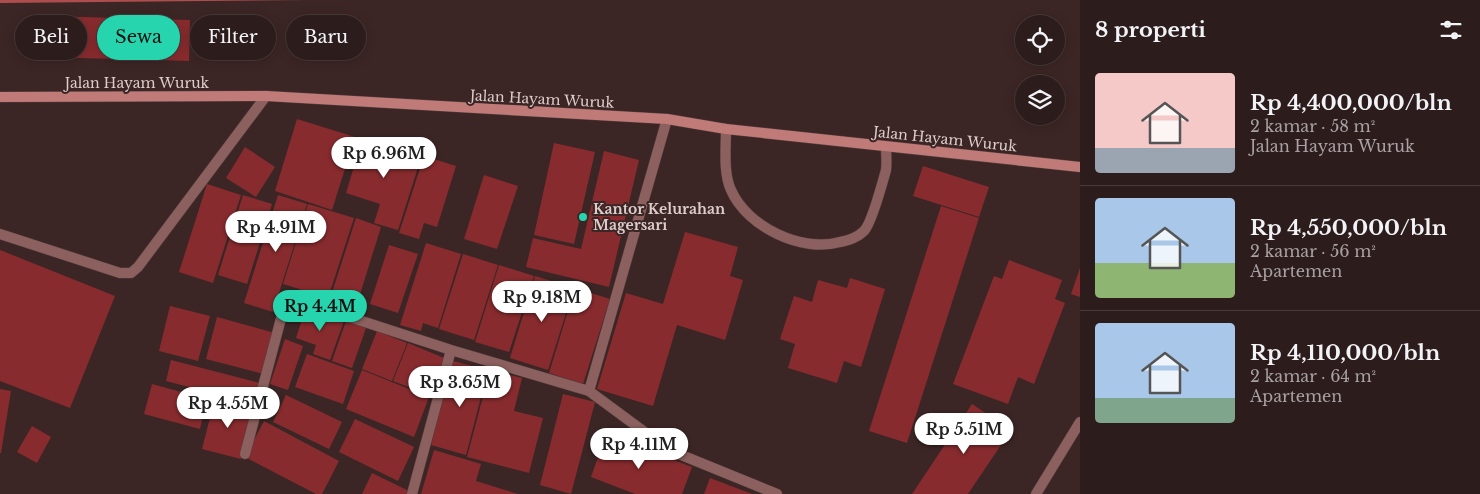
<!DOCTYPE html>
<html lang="id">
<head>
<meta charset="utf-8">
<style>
  :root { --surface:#2d1c1c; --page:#392929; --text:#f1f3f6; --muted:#a7a1a3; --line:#483a3b; --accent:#26d5ae }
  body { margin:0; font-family:"Libre Baskerville",serif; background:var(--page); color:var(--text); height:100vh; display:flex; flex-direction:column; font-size:19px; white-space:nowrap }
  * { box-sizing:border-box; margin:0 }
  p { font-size:16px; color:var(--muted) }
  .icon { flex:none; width:28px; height:28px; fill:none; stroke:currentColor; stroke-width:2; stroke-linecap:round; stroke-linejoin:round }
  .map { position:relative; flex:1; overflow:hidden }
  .drawer { display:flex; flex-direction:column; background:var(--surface); width:400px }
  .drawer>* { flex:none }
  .top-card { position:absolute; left:15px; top:15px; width:475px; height:45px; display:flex; gap:10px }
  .buttons { position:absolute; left:1015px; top:15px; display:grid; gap:10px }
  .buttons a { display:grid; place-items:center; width:50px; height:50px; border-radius:50%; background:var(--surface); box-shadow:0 2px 12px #0003,0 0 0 1px var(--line); font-size:25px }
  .price { position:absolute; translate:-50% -42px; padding:0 11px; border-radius:18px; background:#fff; color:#222; font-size:16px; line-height:32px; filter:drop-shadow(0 1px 2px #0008) }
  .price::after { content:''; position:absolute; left:50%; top:30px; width:15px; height:11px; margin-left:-8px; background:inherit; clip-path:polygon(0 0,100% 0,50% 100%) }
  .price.selected { background:var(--accent); color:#111 }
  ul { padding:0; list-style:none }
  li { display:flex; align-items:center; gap:15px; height:125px; padding:0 15px }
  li+li { border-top:1px solid var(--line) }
  li span { display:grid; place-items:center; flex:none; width:140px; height:100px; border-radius:5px; color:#555 }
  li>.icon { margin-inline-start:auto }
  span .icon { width:60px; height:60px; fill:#fffc; stroke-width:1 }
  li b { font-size:21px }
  h2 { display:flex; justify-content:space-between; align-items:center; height:60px; padding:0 15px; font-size:21px }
  .pill { padding:0 18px; border-radius:22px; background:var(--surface); box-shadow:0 2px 12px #0003,0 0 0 1px var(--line); font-size:18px; line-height:45px }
  .pill.selected { background:var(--accent); color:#111 }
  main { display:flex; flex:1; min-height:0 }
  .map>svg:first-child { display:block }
  .water { fill:#ae4d4d }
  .building { fill:#882b2e }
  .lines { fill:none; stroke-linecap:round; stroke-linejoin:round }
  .service-casing { stroke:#564140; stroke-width:11 }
  .minor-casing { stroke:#564140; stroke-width:11 }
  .tertiary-casing { stroke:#564140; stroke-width:11 }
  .secondary-casing { stroke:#564140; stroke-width:11 }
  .service { stroke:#8b605e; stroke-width:10 }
  .minor { stroke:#8b605e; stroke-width:10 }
  .tertiary { stroke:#8b605e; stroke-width:10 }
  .secondary { stroke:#c07b78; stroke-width:10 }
  .poi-dot { fill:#26d5ae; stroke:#3c2625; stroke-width:2 }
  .labels { text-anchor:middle; stroke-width:4; stroke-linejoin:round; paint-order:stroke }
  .street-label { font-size:14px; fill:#dccdcc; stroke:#3c2625 }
  .poi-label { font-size:14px; font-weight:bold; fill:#dccdcc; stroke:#3c2625; text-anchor:start }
</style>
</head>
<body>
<main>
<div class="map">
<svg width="1080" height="494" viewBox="0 0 1080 494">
  <rect width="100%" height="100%" fill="#3c2625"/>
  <path class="water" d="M0,0H307L0,3Z"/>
  <path class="building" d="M45,16L190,20L189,61L44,57Z
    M297,119L355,137L332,210L275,191Z
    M363,137L422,155L398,230L374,223L380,204L346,193Z
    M554,143L595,152L574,244L534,235Z
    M245,147L275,167L256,197L226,178Z
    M604,151L639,160L609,287L526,267L533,238L581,249Z
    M424,156L456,166L437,227L424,223L419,239L399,233Z
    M923,166L989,187L979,217L913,196Z
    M484,175L518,186L497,249L464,239Z
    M207,184L241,195L213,283L179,272Z
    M243,195L272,204L247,284L218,275Z
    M278,195L307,204L273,312L244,303Z
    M308,204L354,218L328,298L283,284Z
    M941,206L979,218L907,443L869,431Z
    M356,218L381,227L356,307L330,299Z
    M685,232L738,247L730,276L743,280L725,340L677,325L653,406L597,389L626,293L663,304Z
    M426,243L461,254L438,328L423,323L421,331L400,325Z
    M389,245L418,254L398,313L370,304Z
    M0,250L115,296L70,408L0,381Z
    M463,254L498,265L474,340L439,329Z
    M1009,260L1062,280L1055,299L1065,303L1034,384L1018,377L1008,404L953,384L994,276L1002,279Z
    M499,265L534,276L509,352L475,342Z
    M1080,268V297L1071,294Z
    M535,276L574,288L548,370L510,358Z
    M850,278L885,289L861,367L844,361L837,383L788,368L795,344L780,339L794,296L812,302L818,280L847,288Z
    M575,288L610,299L583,384L549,373Z
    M170,306L210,316L198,361L159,351Z
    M306,307L344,321L330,360L313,354L316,345L296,338Z
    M217,317L275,333L264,374L206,359Z
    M346,321L366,328L352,368L332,361Z
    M377,331L407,343L392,381L362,369Z
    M285,339L303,346L288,390L270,384Z
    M408,343L444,358L429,395L393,381Z
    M307,354L354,371L343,404L295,387Z
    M171,360L260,383L255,404L166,381Z
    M453,361L488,370L466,455L431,445Z
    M362,370L429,397L414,437L346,409Z
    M490,370L522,378L514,411L543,418L529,473L467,457Z
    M152,384L207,399L200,429L144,414Z
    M0,389L11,391L1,453H0Z
    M563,394L595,402L571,494L540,485Z
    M286,395L342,422L329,449L273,422Z
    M215,398L254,409L241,459L202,449Z
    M972,404L1011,430L968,494H912Z
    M355,419L414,447L398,481L339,452Z
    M264,421L339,461L322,494H316L245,457Z
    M32,426L51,437L37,463L17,452Z
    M606,435L692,467L682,494H635L591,477Z
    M434,450L481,464L476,481L518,494H421Z
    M372,473L409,491L408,494H362Z
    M710,478L752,494H704Z"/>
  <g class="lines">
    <defs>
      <path id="service" d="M726,129C726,147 723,173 731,190C747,227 802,253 840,242C849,240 857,238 864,231C871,224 883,181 886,170C887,163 886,154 886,147"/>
      <path id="minor" d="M0,234L120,273H131L138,267L266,96
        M589,391L667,119
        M245,454L283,311L291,301L297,300L451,350L589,391L669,450L777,494
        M412,494L451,350"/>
      <path id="tertiary" d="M1036,494L1080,422"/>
      <path id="secondary" d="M0,97L266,96L667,119L726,129L1080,167"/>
    </defs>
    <use href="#service" class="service-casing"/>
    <use href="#minor" class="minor-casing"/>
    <use href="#tertiary" class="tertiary-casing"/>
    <use href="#secondary" class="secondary-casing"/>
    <use href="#service" class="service"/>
    <use href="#minor" class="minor"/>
    <use href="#tertiary" class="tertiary"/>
    <use href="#secondary" class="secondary"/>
  </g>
  <circle class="poi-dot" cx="583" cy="217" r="5"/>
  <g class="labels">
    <g class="street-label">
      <text x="137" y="88">Jalan Hayam Wuruk</text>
      <text transform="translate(542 99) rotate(3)" y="5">Jalan Hayam Wuruk</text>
      <text transform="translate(945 139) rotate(6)" y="5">Jalan Hayam Wuruk</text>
    </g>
    <g class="poi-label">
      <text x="593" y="214">Kantor Kelurahan<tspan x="593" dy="16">Magersari</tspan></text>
    </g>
  </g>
</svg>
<div class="buttons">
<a><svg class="icon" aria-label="locate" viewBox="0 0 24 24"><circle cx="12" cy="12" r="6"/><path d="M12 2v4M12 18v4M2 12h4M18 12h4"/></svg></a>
<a><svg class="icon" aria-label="layers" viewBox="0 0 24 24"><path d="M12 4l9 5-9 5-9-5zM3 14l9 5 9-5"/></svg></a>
</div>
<b class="price" style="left:384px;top:179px">Rp 6.96M</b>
<b class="price" style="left:276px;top:253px">Rp 4.91M</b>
<b class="price" style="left:542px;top:323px">Rp 9.18M</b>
<b class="price selected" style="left:320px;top:332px">Rp 4.4M</b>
<b class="price" style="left:460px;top:408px">Rp 3.65M</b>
<b class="price" style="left:228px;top:429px">Rp 4.55M</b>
<b class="price" style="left:964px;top:455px">Rp 5.51M</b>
<b class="price" style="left:639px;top:470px">Rp 4.11M</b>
<div class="top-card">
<a class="pill">Beli</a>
<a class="pill selected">Sewa</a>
<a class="pill">Filter</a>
<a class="pill">Baru</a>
</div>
</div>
<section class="drawer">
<h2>8 properti<svg class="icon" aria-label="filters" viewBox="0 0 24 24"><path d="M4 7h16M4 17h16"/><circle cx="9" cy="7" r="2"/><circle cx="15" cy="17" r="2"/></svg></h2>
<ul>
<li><span style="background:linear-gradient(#f6c9c9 75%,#9aa5b1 0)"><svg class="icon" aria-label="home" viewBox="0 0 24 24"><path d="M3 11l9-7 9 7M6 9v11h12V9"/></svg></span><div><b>Rp 4,400,000/bln</b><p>2 kamar · 58 m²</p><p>Jalan Hayam Wuruk</p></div></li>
<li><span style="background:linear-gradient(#a9c7e8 65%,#8fb573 0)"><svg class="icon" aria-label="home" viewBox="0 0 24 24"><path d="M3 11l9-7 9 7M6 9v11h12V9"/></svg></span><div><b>Rp 4,550,000/bln</b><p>2 kamar · 56 m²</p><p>Apartemen</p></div></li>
<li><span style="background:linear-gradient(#a9c7e8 75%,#7fa58c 0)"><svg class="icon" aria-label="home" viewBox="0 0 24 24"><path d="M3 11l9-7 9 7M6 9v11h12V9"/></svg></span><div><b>Rp 4,110,000/bln</b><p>2 kamar · 64 m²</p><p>Apartemen</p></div></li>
</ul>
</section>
</main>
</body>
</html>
